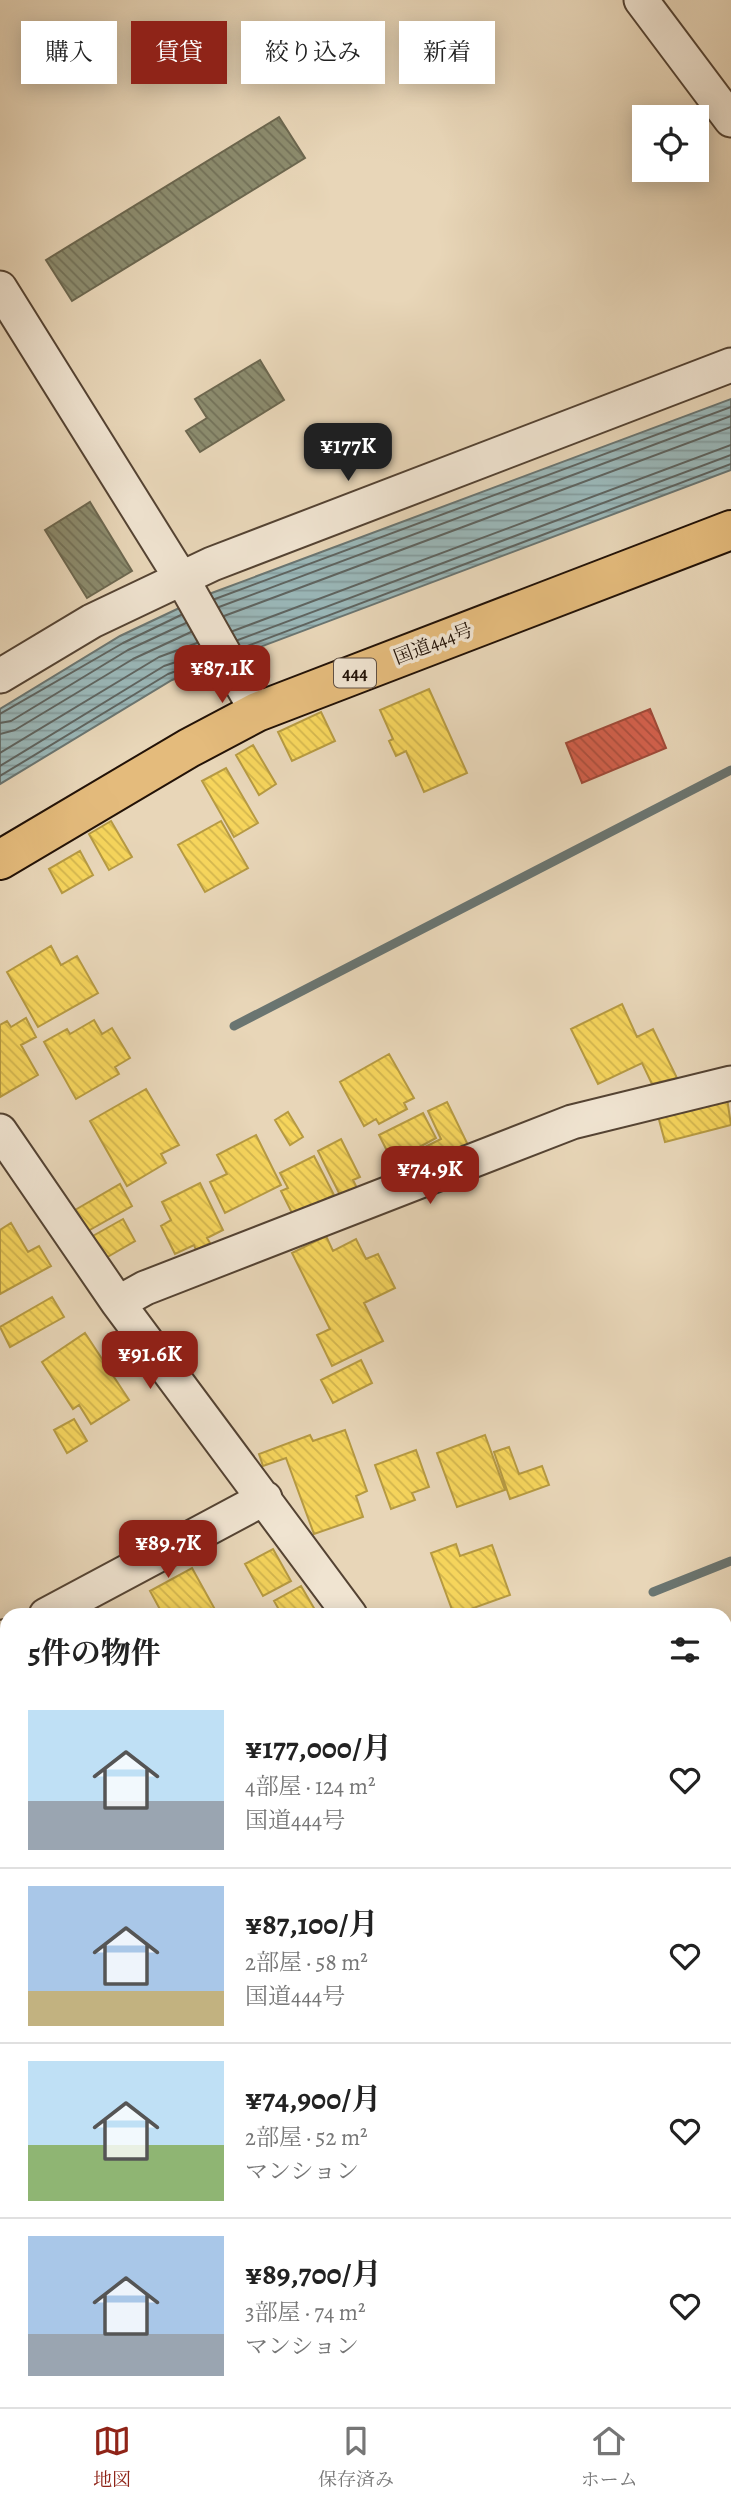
<!DOCTYPE html>
<html lang="ja">
<head>
<meta charset="utf-8">
<style>
  :root { --surface:#fff; --page:#f6f6f6; --text:#222; --muted:#767676; --line:#e0e0e0; --accent:#8f2418 }
  body { margin:0; font-family:Alegreya,"Noto Serif JP",serif; background:var(--page); color:var(--text); height:100vh; display:flex; flex-direction:column; font-size:26px; white-space:nowrap }
  * { box-sizing:border-box; margin:0 }
  p { font-size:23px; color:var(--muted) }
  .icon { flex:none; width:38px; height:38px; fill:none; stroke:currentColor; stroke-width:2; stroke-linecap:round; stroke-linejoin:round }
  .map { position:relative; flex:1; overflow:hidden }
  .side { position:absolute; left:0px; top:1608px; width:732px; height:800px; display:flex; flex-direction:column; background:var(--surface); border-radius:21px 21px 0 0; box-shadow:0 4px 18px #0003 }
  .side>* { flex:none }
  .hud { position:absolute; left:21px; top:21px; width:690px; height:63px; display:flex; gap:14px }
  .fabs { position:absolute; left:632px; top:105px; display:grid; gap:14px }
  .fabs a { display:grid; place-items:center; width:77px; height:77px; border-radius:0px; background:var(--surface); box-shadow:0 4px 18px #0003; font-size:35px }
  .price { position:absolute; translate:-50% -60px; padding:0 16px; border-radius:14px; background:var(--accent); color:#fff; font-size:23px; line-height:46px; filter:drop-shadow(0 2px 4px #0008) }
  .price::after { content:''; position:absolute; left:50%; top:42px; width:21px; height:16px; margin-left:-10px; background:inherit; clip-path:polygon(0 0,100% 0,50% 100%) }
  .price.on { background:#222; color:#fff }
  ul { padding:0; list-style:none }
  li { display:flex; align-items:center; gap:21px; height:175px; padding:0 28px }
  li+li { border-top:2px solid var(--line) }
  li span { display:grid; place-items:center; flex:none; width:196px; height:140px; border-radius:0px; color:#555 }
  li>.icon { margin-inline-start:auto }
  span .icon { width:84px; height:84px; fill:#fffc; stroke-width:1 }
  li b { font-size:30px }
  h2 { display:flex; justify-content:space-between; align-items:center; height:84px; padding:0 28px; font-size:30px }
  .pill { padding:0 24px; border-radius:0px; background:var(--surface); box-shadow:0 4px 18px #0003; font-size:24px; line-height:63px }
  .pill.on { background:var(--accent); color:#fff }
  .menu { display:flex; justify-content:space-around; align-items:center; height:98px; border-top:2px solid var(--line); background:var(--surface); font-size:19px; color:var(--muted) }
  .menu a { display:grid; justify-items:center; gap:4px }
  .menu .on { color:var(--accent) }
  .map>svg:first-child { display:block }
  .water { fill:url(#water-rules); stroke:#6a7571; stroke-width:2 }
  .homes { fill:url(#homes-back-hatch); stroke:#b69a42; stroke-width:2 }
  .shops { fill:url(#shops-back-hatch); stroke:#a04938; stroke-width:2 }
  .industry { fill:url(#industry-back-hatch); stroke:#6c674f; stroke-width:2 }
  .lines { fill:none; stroke-linecap:round; stroke-linejoin:round }
  .shore { stroke:#5e6460; stroke-width:2 }
  .stream { stroke:#6a7571; stroke-width:9 }
  .minor-casing { stroke:#544333; stroke-width:37 }
  .highway-casing { stroke:#221207; stroke-width:42 }
  .minor { stroke:#f0e4d1; stroke-width:33 }
  .highway { stroke:#e4bb7c; stroke-width:38 }
  .labels { text-anchor:middle; stroke-width:7; stroke-linejoin:round; paint-order:stroke }
  .shield { fill:#f0e4d1; stroke:#605144; stroke-width:2 }
  .shield-label { font-size:18px; font-weight:bold; fill:#221207 }
  .street-label { font-size:19px; fill:#221207; stroke:#f0e4d1 }
</style>
</head>
<body>
<div class="map">
<svg width="731" height="2407" viewBox="0 0 731 2407">
  <defs>
    <pattern id="water-rules" width="6" height="5" patternUnits="userSpaceOnUse" patternTransform="scale(1.75)"><rect width="6" height="5" fill="#9ab7b8"/><path d="M0 2.5h6" fill="none" stroke="#849c9d"/></pattern>
    <pattern id="homes-back-hatch" width="6" height="6" patternUnits="userSpaceOnUse" patternTransform="scale(1.75)"><rect width="6" height="6" fill="#f6d55c"/><path d="M-1 5l2 2M0 0l6 6M5-1l2 2" fill="none" stroke="#d3b64e"/></pattern>
    <pattern id="shops-back-hatch" width="6" height="6" patternUnits="userSpaceOnUse" patternTransform="scale(1.75)"><rect width="6" height="6" fill="#d6604d"/><path d="M-1 5l2 2M0 0l6 6M5-1l2 2" fill="none" stroke="#ad4e3e"/></pattern>
    <pattern id="industry-back-hatch" width="6" height="6" patternUnits="userSpaceOnUse" patternTransform="scale(1.75)"><rect width="6" height="6" fill="#8c8c6e"/><path d="M-1 5l2 2M0 0l6 6M5-1l2 2" fill="none" stroke="#727158"/></pattern>
  </defs>
  <rect width="100%" height="100%" fill="#e8d6b8"/>
  <filter id="stains"><feTurbulence type="fractalNoise" baseFrequency=".00286" numOctaves="4"/><feColorMatrix values="0 0 0 0 .2 0 0 0 0 .09 0 0 0 0 .02 0 0 0 .5 -.17"/></filter>
  <radialGradient id="worn" r=".72"><stop offset=".6" stop-color="#630" stop-opacity="0"/><stop offset="1" stop-color="#630" stop-opacity=".3"/></radialGradient>
  <path class="water" d="M731,399V470L172,680L0,784V709L120,636L209,594Z"/>
  <path class="homes" d="M429,689L467,773L424,792L406,751L396,756L389,741L393,739L380,710Z
    M321,712L335,741L292,761L278,732Z
    M253,745L276,784L259,795L236,755Z
    M226,768L258,823L234,837L202,781Z
    M111,821L132,857L109,870L89,834Z
    M221,821L248,868L205,892L178,845Z
    M80,851L93,875L62,893L49,869Z
    M51,946L61,965L77,956L98,993L38,1027L7,972Z
    M622,1004L637,1037L653,1029L677,1078L652,1084L642,1063L598,1084L571,1029Z
    M26,1018L36,1037L21,1045L38,1075L0,1097V1025L7,1021L11,1027Z
    M94,1020L102,1034L112,1028L130,1058L115,1067L119,1074L76,1099L44,1042L67,1029L70,1034Z
    M389,1054L414,1098L404,1103L407,1109L379,1124L376,1119L364,1126L340,1082Z
    M146,1089L179,1145L161,1154L166,1163L127,1186L90,1121Z
    M727,1098L731,1125L665,1142L658,1116Z
    M447,1102L468,1145L425,1167L417,1151L441,1139L428,1111Z
    M288,1112L303,1137L290,1145L275,1120Z
    M423,1113L436,1138L412,1151L419,1165L399,1175L379,1135Z
    M256,1135L281,1185L225,1213L210,1182L227,1174L217,1155Z
    M341,1139L360,1177L353,1180L357,1188L341,1197L318,1151Z
    M314,1156L334,1195L293,1215L281,1191L288,1188L280,1173Z
    M200,1183L223,1230L207,1238L210,1243L196,1250L194,1245L175,1254L161,1226L171,1220L162,1202Z
    M120,1184L132,1206L88,1231L75,1210Z
    M123,1219L135,1241L104,1259L91,1237Z
    M11,1223L28,1252L39,1246L51,1266L0,1294V1230Z
    M326,1236L333,1251L356,1239L366,1259L378,1254L395,1288L364,1303L383,1341L332,1366L317,1335L330,1329L292,1253Z
    M52,1297L64,1317L10,1347L0,1327Z
    M85,1333L129,1400L91,1424L79,1405L73,1409L42,1362Z
    M361,1360L372,1383L333,1403L321,1380Z
    M74,1419L87,1441L67,1453L54,1430Z
    M345,1430L367,1491L356,1496L363,1517L314,1534L286,1458L263,1466L259,1454L310,1435L313,1441Z
    M485,1435L505,1490L457,1507L437,1453Z
    M509,1447L519,1474L542,1466L549,1485L510,1499L494,1452Z
    M416,1450L429,1487L412,1493L415,1500L391,1509L375,1465Z
    M456,1544L460,1556L492,1545L510,1595L454,1615L431,1553Z
    M273,1549L291,1581L263,1596L245,1564Z
    M192,1568L218,1615H163L150,1591Z
    M301,1586L318,1615H282L274,1601Z
    M7,1749V1788L1,1791L0,1752Z"/>
  <path class="shops" d="M650,709L666,748L582,783L566,743Z"/>
  <path class="industry" d="M279,117L305,158L72,301L46,260Z
    M260,360L284,400L200,452L186,431L207,418L195,399Z
    M90,502L132,571L87,598L45,530Z"/>
  <g class="lines">
    <path class="shore" d="M215,599L731,407
      M219,607L731,416
      M224,616L731,427
      M233,631L731,445
      M238,640L731,455
      M242,648L731,464
      M0,714L123,643L181,615
      M0,723L11,721L128,650L186,623
      M0,734L15,730L133,659L191,632
      M0,753L159,657L197,643
      M0,766L164,666L203,653
      M0,776L168,674L207,660"/>
    <path class="stream" d="M234,1026L731,770
      M653,1592L731,1561
      M0,1990L7,1987
      M724,2383L731,2380
      M702,2401L703,2407"/>
    <defs>
      <path id="minor" d="M641,0L731,120
        M0,288L189,591L257,712
        M0,676L92,621L212,564L731,365
        M0,1131L118,1303L350,1615
        M118,1303L145,1288L572,1122L731,1083
        M46,1615L265,1498
        M0,1640L7,1636
        M724,1999L731,1996
        M0,2385L7,2382
        M674,2401L675,2407"/>
      <path id="highway" d="M0,860L189,748L257,712L731,530"/>
    </defs>
    <use href="#minor" class="minor-casing"/>
    <use href="#highway" class="highway-casing"/>
    <use href="#minor" class="minor"/>
    <use href="#highway" class="highway"/>
  </g>
  <g class="labels">
    <rect class="shield" x="334" y="658.5" width="42" height="29" rx="5"/>
    <g class="shield-label">
      <text x="355" y="679">444</text>
    </g>
    <g class="street-label">
      <text transform="translate(433 643) rotate(-21)" y="7">国道444号</text>
    </g>
  </g>
  <rect width="100%" height="100%" filter="url(#stains)"/>
  <rect width="100%" height="100%" fill="url(#worn)"/>
</svg>
<div class="fabs">
<a><svg class="icon" aria-label="locate" viewBox="0 0 24 24"><circle cx="12" cy="12" r="6"/><path d="M12 2v4M12 18v4M2 12h4M18 12h4"/></svg></a>
</div>
<b class="price on" style="left:348px;top:483px">¥177K</b>
<b class="price" style="left:222px;top:705px">¥87.1K</b>
<b class="price" style="left:430px;top:1206px">¥74.9K</b>
<b class="price" style="left:150px;top:1391px">¥91.6K</b>
<b class="price" style="left:168px;top:1580px">¥89.7K</b>
<div class="hud">
<a class="pill">購入</a>
<a class="pill on">賃貸</a>
<a class="pill">絞り込み</a>
<a class="pill">新着</a>
</div>
<section class="side">
<h2>5件の物件<svg class="icon" aria-label="filters" viewBox="0 0 24 24"><path d="M4 7h16M4 17h16"/><circle cx="9" cy="7" r="2"/><circle cx="15" cy="17" r="2"/></svg></h2>
<ul>
<li><span style="background:linear-gradient(#bfe0f5 65%,#9aa5b1 0)"><svg class="icon" aria-label="home" viewBox="0 0 24 24"><path d="M3 11l9-7 9 7M6 9v11h12V9"/></svg></span><div><b>¥177,000/月</b><p>4部屋 · 124 m²</p><p>国道444号</p></div><svg class="icon" aria-label="heart" viewBox="0 0 24 24"><path d="M12 20l-8-8c-3-5 5-10 8-4 3-6 11-1 8 4z"/></svg></li>
<li><span style="background:linear-gradient(#a9c7e8 75%,#c2b280 0)"><svg class="icon" aria-label="home" viewBox="0 0 24 24"><path d="M3 11l9-7 9 7M6 9v11h12V9"/></svg></span><div><b>¥87,100/月</b><p>2部屋 · 58 m²</p><p>国道444号</p></div><svg class="icon" aria-label="heart" viewBox="0 0 24 24"><path d="M12 20l-8-8c-3-5 5-10 8-4 3-6 11-1 8 4z"/></svg></li>
<li><span style="background:linear-gradient(#bfe0f5 60%,#8fb573 0)"><svg class="icon" aria-label="home" viewBox="0 0 24 24"><path d="M3 11l9-7 9 7M6 9v11h12V9"/></svg></span><div><b>¥74,900/月</b><p>2部屋 · 52 m²</p><p>マンション</p></div><svg class="icon" aria-label="heart" viewBox="0 0 24 24"><path d="M12 20l-8-8c-3-5 5-10 8-4 3-6 11-1 8 4z"/></svg></li>
<li><span style="background:linear-gradient(#a9c7e8 70%,#9aa5b1 0)"><svg class="icon" aria-label="home" viewBox="0 0 24 24"><path d="M3 11l9-7 9 7M6 9v11h12V9"/></svg></span><div><b>¥89,700/月</b><p>3部屋 · 74 m²</p><p>マンション</p></div><svg class="icon" aria-label="heart" viewBox="0 0 24 24"><path d="M12 20l-8-8c-3-5 5-10 8-4 3-6 11-1 8 4z"/></svg></li>
</ul>
</section>
</div>
<nav class="menu">
<a class="on"><svg class="icon" aria-label="map" viewBox="0 0 24 24"><path d="M3 6l6-2 6 2 6-2v14l-6 2-6-2-6 2zM9 4v14M15 6v14"/></svg>地図</a>
<a><svg class="icon" aria-label="saved" viewBox="0 0 24 24"><path d="M7 4h10v16l-5-4-5 4z"/></svg>保存済み</a>
<a><svg class="icon" aria-label="home" viewBox="0 0 24 24"><path d="M3 11l9-7 9 7M6 9v11h12V9"/></svg>ホーム</a>
</nav>
</body>
</html>
